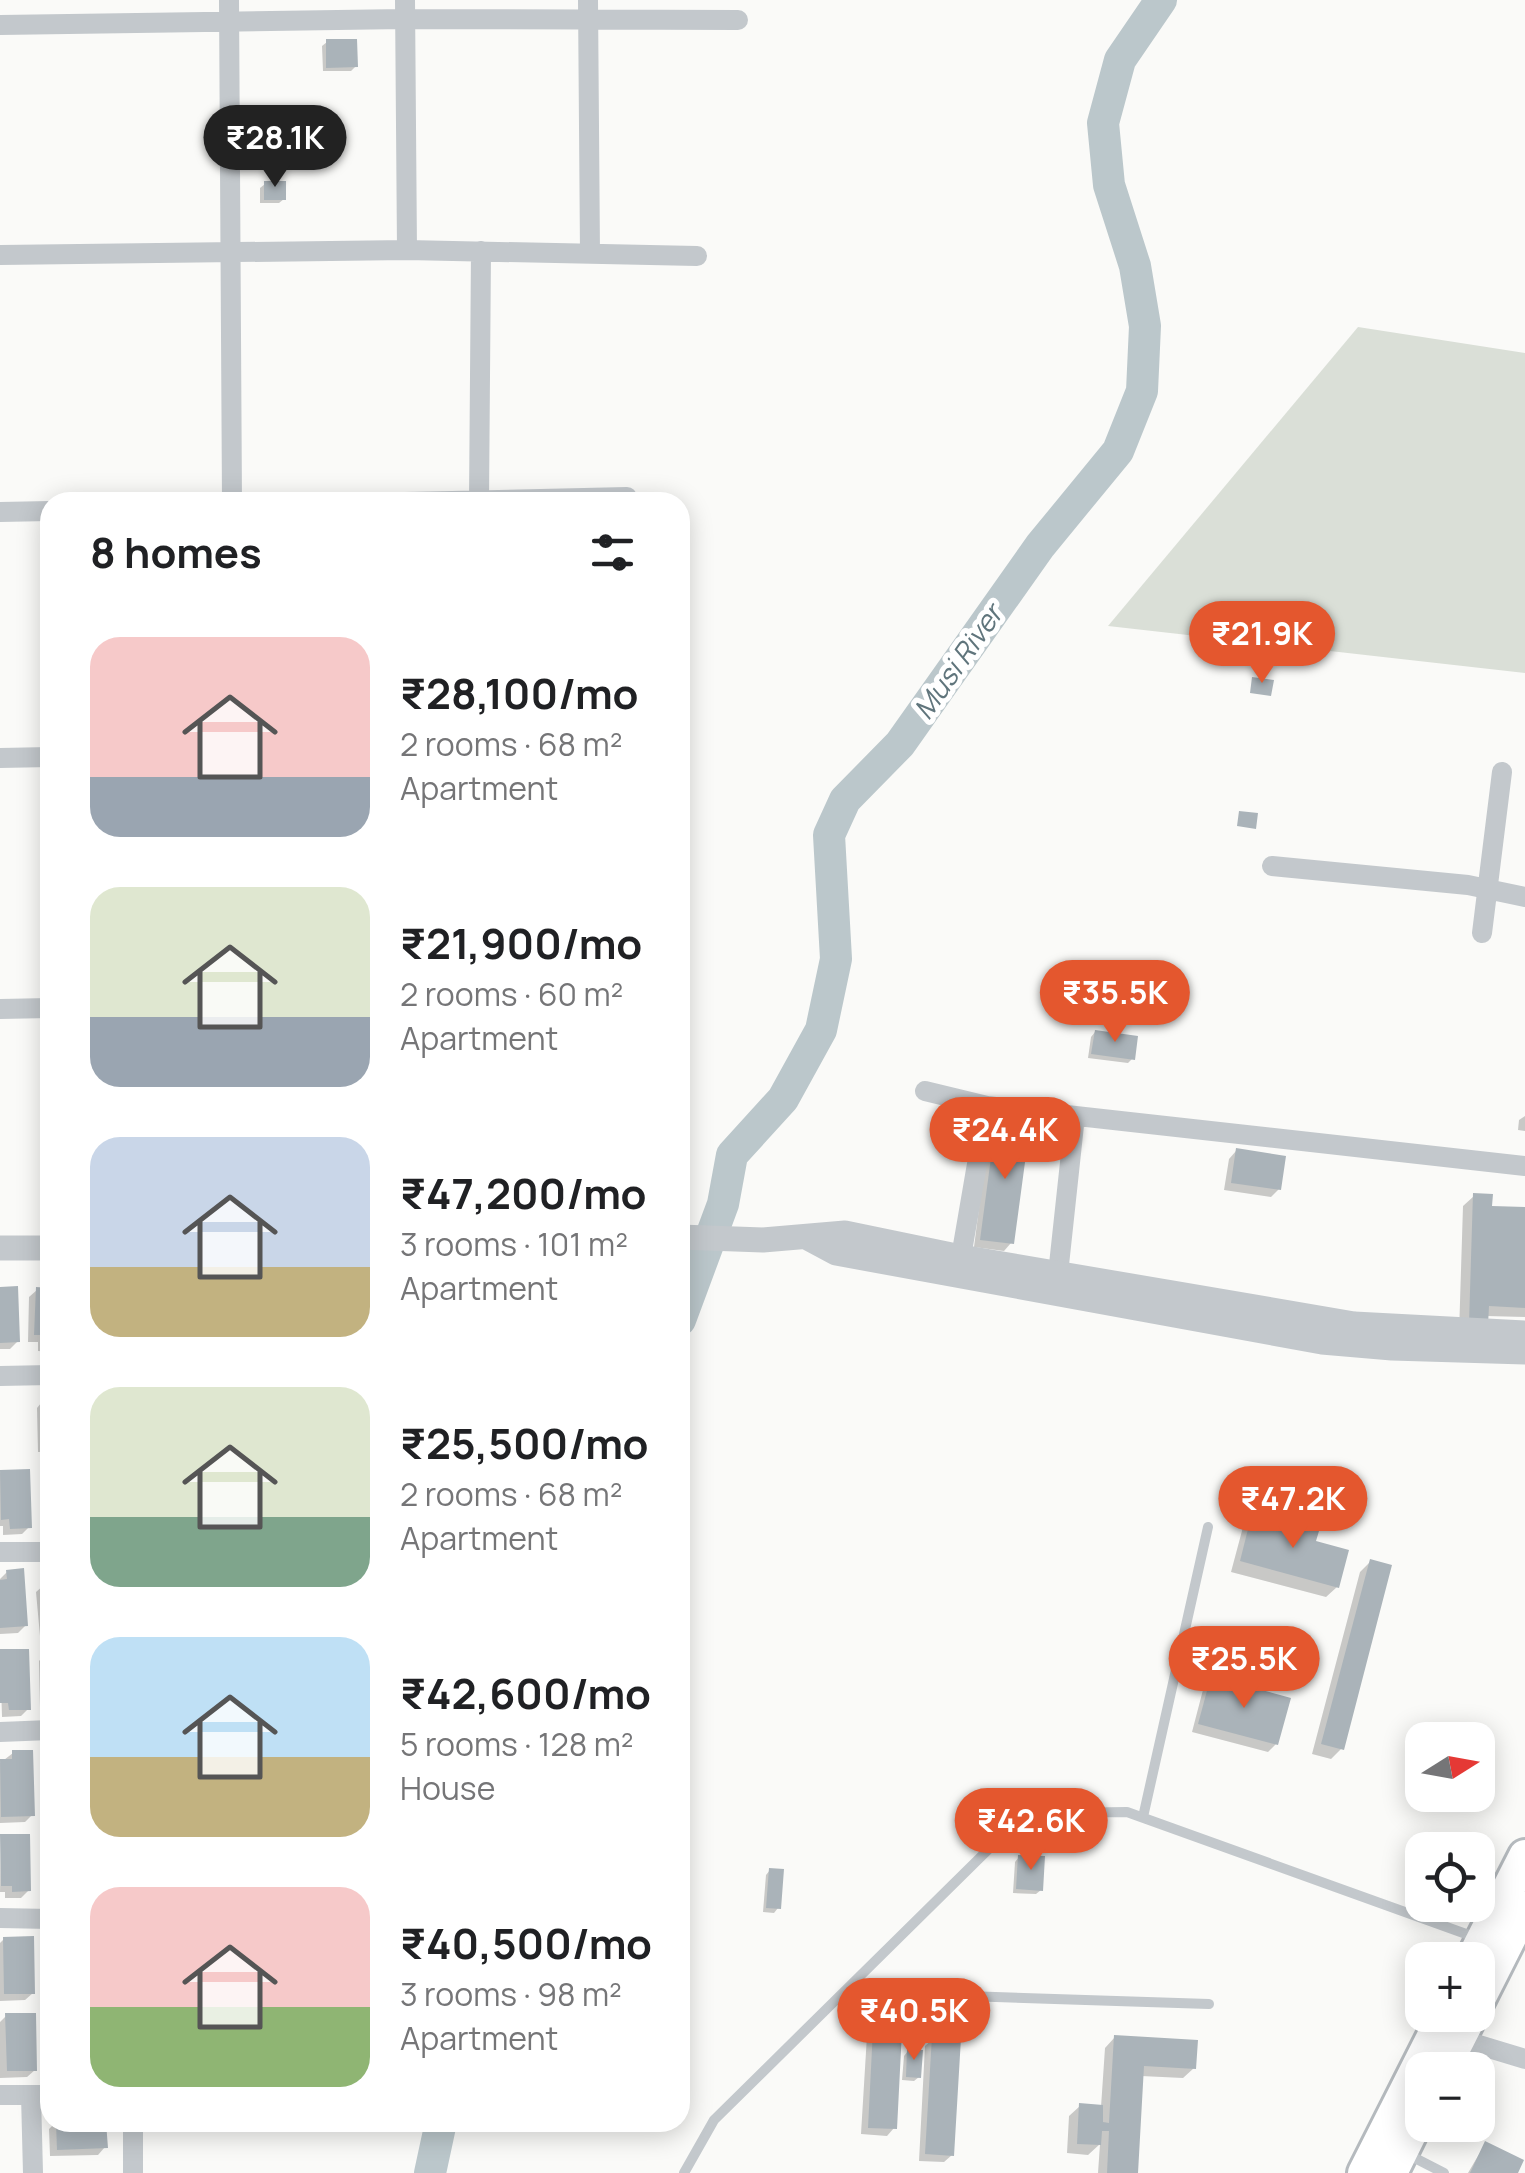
<!DOCTYPE html>
<html lang="en">
<head>
<meta charset="utf-8">
<style>
  :root { --surface:#fff; --page:#f6f6f6; --text:#202124; --muted:#757577; --accent:#e4572e }
  body { margin:0; font-family:Manrope,sans-serif; background:var(--page); color:var(--text); height:100vh; display:flex; flex-direction:column; font-size:38px; white-space:nowrap }
  * { box-sizing:border-box; margin:0 }
  p { font-size:32px; color:var(--muted) }
  .icon { flex:none; width:55px; height:55px; fill:none; stroke:currentColor; stroke-width:2; stroke-linecap:round; stroke-linejoin:round }
  .map { position:relative; flex:1; overflow:hidden }
  .sheet { position:absolute; left:40px; top:492px; width:650px; height:1640px; display:flex; flex-direction:column; background:var(--surface); border-radius:30px; box-shadow:0 5px 25px #0003 }
  .sheet>* { flex:none }
  .needle { width:65px; rotate:79deg }
  .tools { position:absolute; left:1405px; top:1722px; display:grid; gap:20px }
  .tools a { display:grid; place-items:center; width:90px; height:90px; border-radius:20px; background:var(--surface); box-shadow:0 5px 25px #0003; font-size:50px }
  .price { position:absolute; translate:-50% -85px; padding:0 22px; border-radius:35px; background:var(--accent); color:#fff; font-size:32px; line-height:65px; filter:drop-shadow(0 2px 5px #0008) }
  .price::after { content:''; position:absolute; left:50%; top:60px; width:30px; height:22px; margin-left:-15px; background:inherit; clip-path:polygon(0 0,100% 0,50% 100%) }
  .price.selected { background:#222; color:#fff }
  ul { padding:0; list-style:none }
  li { display:flex; align-items:center; gap:30px; height:250px; padding:0 50px }
  li span { display:grid; place-items:center; flex:none; width:280px; height:200px; border-radius:30px; color:#555 }
  li>.icon { margin-inline-start:auto }
  span .icon { width:120px; height:120px; fill:#fffc; stroke-width:1 }
  li b { font-size:42px }
  h2 { display:flex; justify-content:space-between; align-items:center; height:120px; padding:0 50px; font-size:42px }
  .map>svg:first-child { display:block }
  .green { fill:#dadfd7 }
  .shadow { fill:#0003 }
  .lines { fill:none; stroke-linecap:round; stroke-linejoin:round }
  .river { stroke:#bbc7cb; stroke-width:32 }
  .building { fill:#aab3b9 }
  .primary-casing { stroke:#b5babe; stroke-width:38 }
  .service { stroke:#c3c8cc; stroke-width:10 }
  .minor { stroke:#c3c8cc; stroke-width:20 }
  .tertiary { stroke:#c3c8cc; stroke-width:25 }
  .primary { stroke:#fff; stroke-width:32 }
  .labels { text-anchor:middle; stroke-width:10; stroke-linejoin:round; paint-order:stroke }
  .water-label { font-size:28px; font-style:italic; fill:#60757c; stroke:#fff }
</style>
</head>
<body>
<div class="map">
<svg width="1525" height="2173" viewBox="0 0 1525 2173">
  <rect width="100%" height="100%" fill="#fafaf8"/>
  <path class="green" d="M1358,327L1525,353V673L1108,626Z"/>
  <path class="shadow" d="M327,42L356,66L351,71H323L322,46Z
    M344,126L342,136L329,137L330,127Z
    M265,184L284,199L279,203H260V188Z
    M1095,1032L1132,1059L1128,1063L1088,1058L1091,1037Z
    M936,1116L945,1117L942,1128L933,1127Z
    M1525,1116V1131L1518,1130L1519,1120Z
    M997,1123L1011,1243L1004,1251L974,1247L989,1130Z
    M1236,1151L1279,1189L1271,1197L1224,1190L1229,1159Z
    M1474,1196L1490,1208L1525,1210V1317L1486,1316L1459,1334L1463,1206Z
    M0,1289L18,1341L10,1349H0Z
    M37,1290H50V1352L38,1351V1342H28L29,1297Z
    M50,1392V1452H38L37,1408Z
    M0,1472L29,1527L22,1534L3,1535V1526H0Z
    M47,1472H50V1532V1526H40V1479Z
    M1253,1516L1313,1543L1337,1587L1326,1597L1231,1572L1243,1527Z
    M1370,1562L1342,1748L1331,1759L1312,1754L1360,1572Z
    M7,1572L26,1625L18,1633L0,1634V1579Z
    M50,1584V1635L40,1636L36,1592L44,1585Z
    M0,1652L28,1709L21,1716L2,1717Z
    M46,1653H50V1708H40L39,1661Z
    M1212,1679L1276,1744L1268,1752L1192,1732L1204,1686Z
    M13,1753L32,1815L25,1822L0,1823V1763Z
    M48,1763L50,1818H41L40,1771Z
    M1,1836L29,1890L21,1898H5V1892H0Z
    M48,1836L50,1890L42,1891L41,1844Z
    M1019,1857L1041,1890L1036,1894L1013,1893L1015,1862Z
    M770,1870L778,1908L774,1913L763,1912L766,1875Z
    M4,1939L33,1993L25,2000L0,2001V1943Z
    M50,1943V1978H43L42,1951Z
    M50,1996V2029H45L44,2001Z
    M875,2012L894,2128L887,2136L861,2134L868,2019Z
    M6,2016L35,2070L27,2077L0,2078V2022Z
    M1115,2037L1194,2068L1183,2078L1141,2076L1136,2173H1098L1100,2144L1088,2155L1067,2153L1069,2116L1080,2106L1101,2107L1105,2048Z
    M933,2039L952,2155L944,2162L919,2161L925,2046Z
    M908,2051L919,2077L914,2081L902,2080L904,2056Z
    M1481,2065L1492,2069L1489,2077L1478,2074Z
    M56,2122H104L105,2147L98,2155L50,2156L49,2129Z
    M1485,2144L1515,2173H1468Z"/>
  <g class="lines">
    <path class="river" d="M680,1320L723,1204L732,1155L783,1099L821,1030L836,959L829,835L845,800L900,744L1040,546L1118,451L1142,391L1145,326L1135,266L1109,185L1103,123L1120,60L1161,0
      M430,2173L441,2122"/>
  </g>
  <path class="building" d="M326,39H357L358,67L326,68Z
    M263,147H285L286,163H263Z
    M264,181H286V200H264Z
    M1252,677L1274,680L1271,696L1250,693Z
    M1239,811L1258,813L1256,829L1237,826Z
    M1095,1030L1138,1036L1135,1060L1091,1054Z
    M996,1120L1030,1125L1014,1244L980,1240Z
    M1236,1148L1286,1156L1281,1190L1231,1183Z
    M1473,1193L1493,1194L1492,1206L1525,1207V1308L1489,1306L1488,1325L1469,1324Z
    M18,1286L20,1342L0,1343V1287Z
    M36,1287L50,1288V1345H44L45,1335H34Z
    M43,1398H50V1446H45Z
    M30,1469L32,1528L10,1529L9,1519L1,1520L0,1470Z
    M1252,1513L1319,1531L1316,1541L1349,1550L1339,1588L1240,1561Z
    M1370,1559L1392,1565L1344,1750L1321,1744Z
    M24,1568L28,1626L0,1628V1580L7,1579L6,1570Z
    M43,1582H50V1629H46Z
    M0,1649H29L31,1710H9L8,1703H0Z
    M1211,1676L1291,1698L1278,1745L1198,1724Z
    M12,1750H33L35,1816L1,1817L0,1759H12Z
    M0,1834H30L31,1891L12,1892V1886H1Z
    M1018,1855L1045,1856L1043,1891L1016,1889Z
    M769,1868L784,1869L781,1909L766,1908Z
    M34,1936L35,1994H4L3,1937Z
    M874,2009L903,2011L897,2129L868,2128Z
    M5,2013H36L37,2071H7Z
    M1114,2035L1198,2040L1196,2069L1144,2066L1138,2173H1107L1109,2131H1102L1101,2145L1077,2144L1079,2103L1103,2105V2122L1109,2123Z
    M932,2036L961,2038L954,2156L925,2154Z
    M907,2049L923,2050L921,2078L906,2077Z
    M56,2122H106L108,2148L57,2150Z
    M1485,2141L1524,2160L1518,2173H1470Z"/>
  <g class="lines">
    <defs>
      <path id="primary" d="M1472,1960L1525,1856
        M1478,2001L1525,1908
        M1443,2070L1471,2015
        M1364,2173L1444,2015
        M1391,2173L1422,2110"/>
    </defs>
    <use href="#primary" class="primary-casing"/>
    <path class="service" d="M1143,1817L1208,1527
      M844,1992L1209,2004
      M1407,2154L1444,2173
      M684,2173L714,2120L1004,1834L1057,1813L1127,1812L1480,1939"/>
    <path class="minor" d="M229,0L232,502
      M405,0L407,250
      M588,0L590,253
      M0,25L404,19L738,20
      M0,255L407,250L697,256
      M405,502L627,497
      M479,502L481,251
      M0,512L50,511
      M0,758L50,757
      M1272,866L1468,885L1525,897
      M1482,933L1502,772
      M0,1009L50,1008
      M925,1091L987,1106
      M961,1257L987,1106L1525,1166
      M1058,1274L1075,1116
      M0,1376L50,1375
      M0,1552H50
      M0,1732L50,1730
      M0,1918L50,1919
      M1459,2039L1525,2059
      M0,2095H50
      M31,2095L33,2173
      M133,2173V2122"/>
    <path class="tertiary" d="M680,1237L763,1240L845,1233L961,1257L1354,1324L1525,1333
      M808,1238L836,1253L1322,1342L1392,1348L1525,1352
      M0,1248H50"/>
    <use href="#primary" class="primary"/>
  </g>
  <g class="labels">
    <g class="water-label">
      <text transform="translate(958 662) rotate(-55)" y="10">Musi River</text>
    </g>
  </g>
</svg>
<div class="tools">
<a><svg class="needle" viewBox="-14 -14 28 28"><path d="M0-13l5 13h-10z" fill="#e53935"/><path d="M0 13l5-13h-10z" fill="#757577"/></svg></a>
<a><svg class="icon" aria-label="locate" viewBox="0 0 24 24"><circle cx="12" cy="12" r="6"/><path d="M12 2v4M12 18v4M2 12h4M18 12h4"/></svg></a>
<a>+</a>
<a>−</a>
</div>
<b class="price selected" style="left:275px;top:190px">₹28.1K</b>
<b class="price" style="left:1262px;top:686px">₹21.9K</b>
<b class="price" style="left:1115px;top:1045px">₹35.5K</b>
<b class="price" style="left:1005px;top:1182px">₹24.4K</b>
<b class="price" style="left:1293px;top:1551px">₹47.2K</b>
<b class="price" style="left:1244px;top:1711px">₹25.5K</b>
<b class="price" style="left:1031px;top:1873px">₹42.6K</b>
<b class="price" style="left:914px;top:2063px">₹40.5K</b>
<section class="sheet">
<h2>8 homes<svg class="icon" aria-label="filters" viewBox="0 0 24 24"><path d="M4 7h16M4 17h16"/><circle cx="9" cy="7" r="2"/><circle cx="15" cy="17" r="2"/></svg></h2>
<ul>
<li><span style="background:linear-gradient(#f6c9c9 70%,#9aa5b1 0)"><svg class="icon" aria-label="home" viewBox="0 0 24 24"><path d="M3 11l9-7 9 7M6 9v11h12V9"/></svg></span><div><b>₹28,100/mo</b><p>2 rooms · 68 m²</p><p>Apartment</p></div></li>
<li><span style="background:linear-gradient(#dfe7d0 65%,#9aa5b1 0)"><svg class="icon" aria-label="home" viewBox="0 0 24 24"><path d="M3 11l9-7 9 7M6 9v11h12V9"/></svg></span><div><b>₹21,900/mo</b><p>2 rooms · 60 m²</p><p>Apartment</p></div></li>
<li><span style="background:linear-gradient(#c9d6e8 65%,#c2b280 0)"><svg class="icon" aria-label="home" viewBox="0 0 24 24"><path d="M3 11l9-7 9 7M6 9v11h12V9"/></svg></span><div><b>₹47,200/mo</b><p>3 rooms · 101 m²</p><p>Apartment</p></div></li>
<li><span style="background:linear-gradient(#dfe7d0 65%,#7fa58c 0)"><svg class="icon" aria-label="home" viewBox="0 0 24 24"><path d="M3 11l9-7 9 7M6 9v11h12V9"/></svg></span><div><b>₹25,500/mo</b><p>2 rooms · 68 m²</p><p>Apartment</p></div></li>
<li><span style="background:linear-gradient(#bfe0f5 60%,#c2b280 0)"><svg class="icon" aria-label="home" viewBox="0 0 24 24"><path d="M3 11l9-7 9 7M6 9v11h12V9"/></svg></span><div><b>₹42,600/mo</b><p>5 rooms · 128 m²</p><p>House</p></div></li>
<li><span style="background:linear-gradient(#f6c9c9 60%,#8fb573 0)"><svg class="icon" aria-label="home" viewBox="0 0 24 24"><path d="M3 11l9-7 9 7M6 9v11h12V9"/></svg></span><div><b>₹40,500/mo</b><p>3 rooms · 98 m²</p><p>Apartment</p></div></li>
</ul>
</section>
</div>
</body>
</html>
